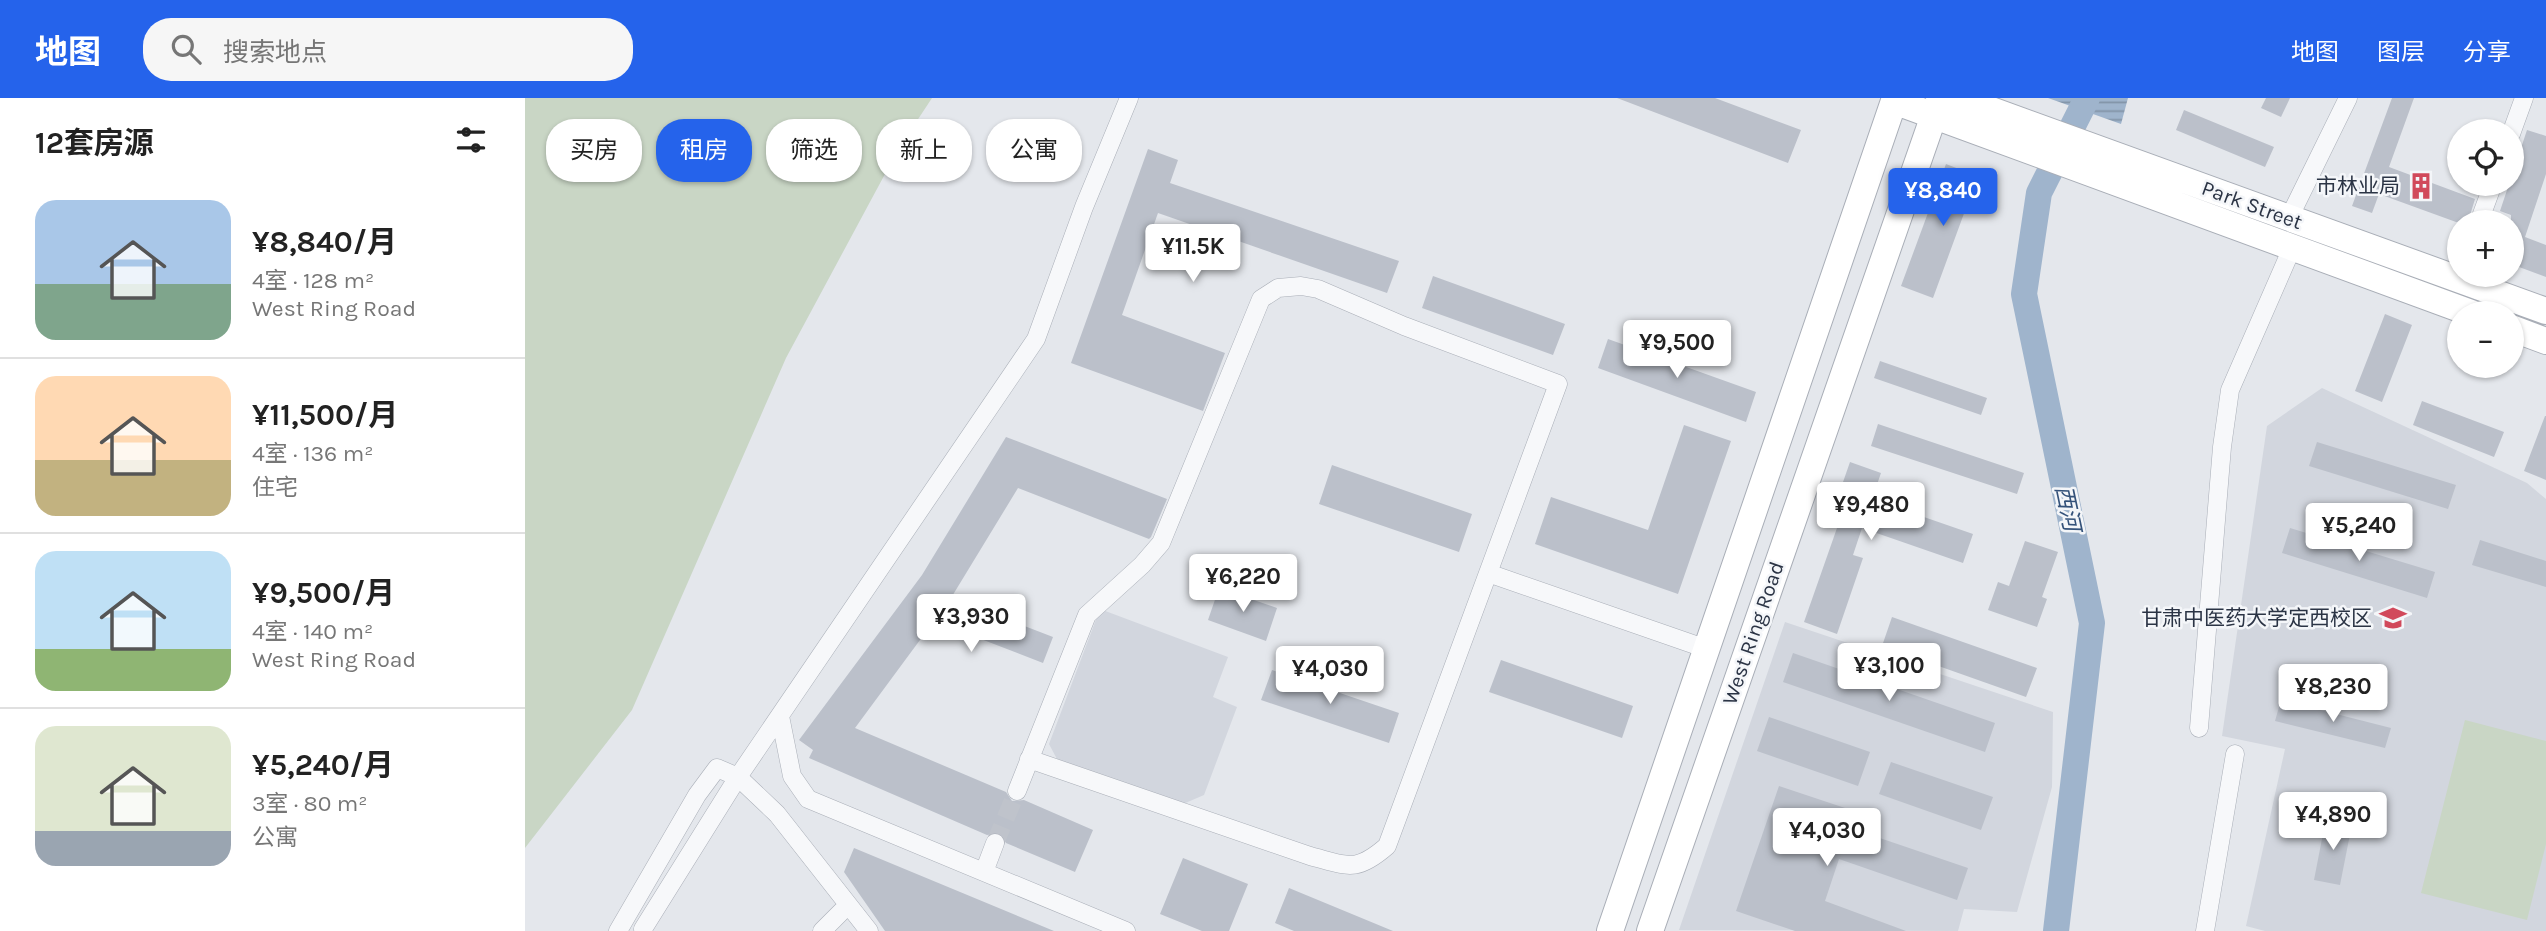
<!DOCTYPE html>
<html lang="zh">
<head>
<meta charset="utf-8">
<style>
  :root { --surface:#fff; --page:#f6f6f6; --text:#222; --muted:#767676; --line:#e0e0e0; --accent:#2563eb }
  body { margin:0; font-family:Karla,"Noto Sans SC",sans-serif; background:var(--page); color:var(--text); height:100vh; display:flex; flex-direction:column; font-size:26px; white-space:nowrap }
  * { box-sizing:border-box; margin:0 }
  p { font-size:23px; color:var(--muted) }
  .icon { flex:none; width:38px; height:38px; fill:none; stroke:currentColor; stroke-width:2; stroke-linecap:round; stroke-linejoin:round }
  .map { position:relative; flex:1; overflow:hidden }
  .details { display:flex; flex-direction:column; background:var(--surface); width:525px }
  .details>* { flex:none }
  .guide { position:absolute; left:21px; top:21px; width:665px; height:63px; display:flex; gap:14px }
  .tools { position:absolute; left:1922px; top:21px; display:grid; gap:14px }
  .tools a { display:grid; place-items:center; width:77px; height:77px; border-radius:50%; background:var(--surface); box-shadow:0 2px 5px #0004; font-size:35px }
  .price { position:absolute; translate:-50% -60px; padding:0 16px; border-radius:7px; background:#fff; color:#222; font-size:23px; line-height:46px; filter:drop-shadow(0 2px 4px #0008) }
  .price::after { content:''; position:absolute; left:50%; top:42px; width:21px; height:16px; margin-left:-10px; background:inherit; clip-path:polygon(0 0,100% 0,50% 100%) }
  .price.current { background:var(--accent); color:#fff }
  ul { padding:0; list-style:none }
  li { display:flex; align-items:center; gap:21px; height:175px; padding:0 35px }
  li+li { border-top:2px solid var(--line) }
  li span { display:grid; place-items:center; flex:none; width:196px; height:140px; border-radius:21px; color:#555 }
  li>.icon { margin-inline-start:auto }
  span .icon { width:84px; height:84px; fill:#fffc; stroke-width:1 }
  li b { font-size:30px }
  h2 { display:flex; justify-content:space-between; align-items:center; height:84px; padding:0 35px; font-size:30px }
  .chip { padding:0 24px; border-radius:28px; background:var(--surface); box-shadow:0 2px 5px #0004; font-size:24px; line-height:63px }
  .chip.current { background:var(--accent); color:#fff }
  header { display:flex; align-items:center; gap:42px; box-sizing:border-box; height:98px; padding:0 35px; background:var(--accent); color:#fff }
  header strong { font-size:33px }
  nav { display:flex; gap:38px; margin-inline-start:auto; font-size:24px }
  .search { width:490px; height:63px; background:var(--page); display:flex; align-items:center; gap:18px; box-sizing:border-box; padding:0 24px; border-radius:28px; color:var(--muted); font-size:26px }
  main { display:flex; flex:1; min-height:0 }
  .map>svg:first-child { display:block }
  .built { fill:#d2d6de }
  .green { fill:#c9d6c5 }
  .water { fill:url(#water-rules) }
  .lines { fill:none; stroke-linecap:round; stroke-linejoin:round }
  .river { stroke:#9fb4cc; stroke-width:26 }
  .building { fill:#bbc0ca }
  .street-tunnel { stroke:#bfc3cb; stroke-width:18; stroke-dasharray:18 9; stroke-linecap:butt }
  .street-casing { stroke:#a9aeb7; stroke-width:19 }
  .secondary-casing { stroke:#a9aeb7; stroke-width:28 }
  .street { stroke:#f7f8fa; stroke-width:18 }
  .secondary { stroke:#fff; stroke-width:26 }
  .labels { text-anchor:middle; stroke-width:5; stroke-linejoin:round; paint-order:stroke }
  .poi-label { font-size:21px; fill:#2b3445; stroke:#f4f6f9; text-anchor:end }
  .street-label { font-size:21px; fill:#2b3445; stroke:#f4f6f9 }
  .water-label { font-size:23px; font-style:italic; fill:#34527a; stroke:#f4f6f9 }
</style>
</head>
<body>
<header>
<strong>地图</strong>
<div class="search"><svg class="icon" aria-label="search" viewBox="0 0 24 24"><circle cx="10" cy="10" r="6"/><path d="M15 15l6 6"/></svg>搜索地点</div>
<nav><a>地图</a><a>图层</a><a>分享</a></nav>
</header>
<main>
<section class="details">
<h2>12套房源<svg class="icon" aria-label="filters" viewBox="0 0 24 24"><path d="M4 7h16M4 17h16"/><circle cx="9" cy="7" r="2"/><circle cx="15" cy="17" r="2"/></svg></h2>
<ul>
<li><span style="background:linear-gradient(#a9c7e8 60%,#7fa58c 0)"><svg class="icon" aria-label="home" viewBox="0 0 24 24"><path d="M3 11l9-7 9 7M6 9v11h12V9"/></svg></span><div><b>¥8,840/月</b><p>4室 · 128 m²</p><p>West Ring Road</p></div></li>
<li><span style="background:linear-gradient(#ffd9b3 60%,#c2b280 0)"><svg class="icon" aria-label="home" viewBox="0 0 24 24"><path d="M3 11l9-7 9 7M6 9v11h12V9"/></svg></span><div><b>¥11,500/月</b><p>4室 · 136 m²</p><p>住宅</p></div></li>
<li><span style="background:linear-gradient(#bfe0f5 70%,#8fb573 0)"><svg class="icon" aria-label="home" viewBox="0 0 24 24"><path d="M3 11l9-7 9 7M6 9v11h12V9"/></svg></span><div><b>¥9,500/月</b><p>4室 · 140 m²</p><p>West Ring Road</p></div></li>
<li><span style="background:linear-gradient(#dfe7d0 75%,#9aa5b1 0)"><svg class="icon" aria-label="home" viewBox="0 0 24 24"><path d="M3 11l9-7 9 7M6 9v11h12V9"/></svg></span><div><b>¥5,240/月</b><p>3室 · 80 m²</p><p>公寓</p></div></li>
</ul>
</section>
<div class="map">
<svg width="2021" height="833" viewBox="0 0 2021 833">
  <defs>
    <pattern id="water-rules" width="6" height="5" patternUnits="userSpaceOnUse" patternTransform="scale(1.75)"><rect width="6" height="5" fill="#9fb4cc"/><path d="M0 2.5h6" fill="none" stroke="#8293a7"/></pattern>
  </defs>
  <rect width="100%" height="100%" fill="#e4e7ec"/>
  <path class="built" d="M1797,290L2002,385L2021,401V833H1740L1721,828L1760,651L1697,638L1742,328Z
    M575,511L703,559L688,599L712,609L679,697L658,706L533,663L524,646Z
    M1260,524L1528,614L1527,689L1492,814L1439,811L1433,833L1154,832Z"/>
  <path class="green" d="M0,0H407L374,50L261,260L107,612L0,750Z
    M1940,622L2021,643V746L2002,822L1896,795Z"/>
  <path class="water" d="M1523,0H1603L1596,26Z"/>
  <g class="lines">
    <path class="river" d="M1531,833L1567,525L1499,196L1514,95L1562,0"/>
  </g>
  <path class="building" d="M1092,0H1190L1276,32L1263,65Z
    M1741,0H1765L1756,19L1736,10Z
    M1867,0H1889L1864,69L1950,101L1943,124H1931L1854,96L1847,115L1827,108Z
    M1659,12L1749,49L1740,69L1651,32Z
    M2002,32L2021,38V76L2000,139L2021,147V179L1986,166V117L1975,113Z
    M623,51L653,62L645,85L874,163L862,195L633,115L597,217L700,255L678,313L546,265Z
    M1421,66L1465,83L1453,115L1441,110L1408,200L1376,188Z
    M908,178L1040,226L1028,257L897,210Z
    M1860,216L1887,227L1857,304L1830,293Z
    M1083,241L1231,294L1221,324L1073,270Z
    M1355,263L1462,300L1456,317L1349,280Z
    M1897,303L1979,334L1969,359L1888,327Z
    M2020,318H2021V382L1999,373Z
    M1353,326L1499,375L1492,396L1346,348Z
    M1159,327L1206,343L1153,496L1010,446L1026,399L1123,432Z
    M481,339L642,401L626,439L624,441L493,390L426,500L528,539L518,565L409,523L330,630L481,694L487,703L499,702L568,732L550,774L481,745L475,735L462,737L284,660L288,652L274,642L397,477Z
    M1792,344L1931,387L1923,411L1784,368Z
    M1325,364L1356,375L1347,401L1448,436L1438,465L1337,430L1328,457L1338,460L1312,536L1279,524L1312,430L1303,427Z
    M807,367L947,416L934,454L794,406Z
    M1765,430L1910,474L1902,500L1757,455Z
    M1955,442L2021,463V489L1947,467Z
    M1500,443L1533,454L1517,499L1522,501L1512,529L1463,512L1473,484L1484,488Z
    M694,490L752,510L741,543L683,522Z
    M1367,519L1512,570L1501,599L1357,548Z
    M1268,555L1470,625L1460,654L1258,584Z
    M976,562L1108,608L1097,640L964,594Z
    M747,572L874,615L864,645L736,602Z
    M1756,602L1866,630L1860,650L1750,623Z
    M1244,619L1345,654L1333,688L1232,653Z
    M1366,664L1468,699L1456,732L1354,696Z
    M1254,688L1320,710L1308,743L1334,752L1340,735L1443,770L1432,802L1314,761L1300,803L1381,833H1270L1211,813Z
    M1801,720L1827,726L1815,787L1789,782Z
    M329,750L529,833H360L319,774Z
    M658,760L723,786L704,833H677L635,816Z
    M764,790L868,833H769L750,825Z"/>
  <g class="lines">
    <path class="street-tunnel" d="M470,745L492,693"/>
    <defs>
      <path id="street" d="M1986,36L1999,0
        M1764,120L1823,0
        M1954,124L1968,86
        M963,475L1182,551
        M255,618L267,678L283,701L601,833
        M1674,630L1697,349L1705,292L1767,150
        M492,693L562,517L617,467L636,445L736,201L753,190L776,188L793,191L879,228L1033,286L862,748C831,775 823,768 785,758L504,661
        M459,774L470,745
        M118,831L213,679L511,241L559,109L604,0
        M93,833L172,697L192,670L213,679L252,716L344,833
        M297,833L322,808
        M1680,833L1710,656"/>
      <path id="secondary" d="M1433,0L2021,213
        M1369,3L1946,215
        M1986,230L2021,243
        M1085,833L1370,0
        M1125,833L1415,0"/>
    </defs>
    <use href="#street" class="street-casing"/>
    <use href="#secondary" class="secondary-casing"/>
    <use href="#street" class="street"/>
    <use href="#secondary" class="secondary"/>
  </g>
  <defs>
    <symbol id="building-bare" viewBox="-9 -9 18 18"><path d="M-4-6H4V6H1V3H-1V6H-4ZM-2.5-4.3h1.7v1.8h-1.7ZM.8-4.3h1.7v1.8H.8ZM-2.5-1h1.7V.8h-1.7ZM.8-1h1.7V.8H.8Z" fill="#d1495b" stroke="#f4f6f9" stroke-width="2.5" paint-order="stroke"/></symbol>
    <symbol id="university-bare" viewBox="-9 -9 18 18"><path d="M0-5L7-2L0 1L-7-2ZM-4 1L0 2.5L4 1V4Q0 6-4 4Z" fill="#d1495b" stroke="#f4f6f9" stroke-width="2.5" paint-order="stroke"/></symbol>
  </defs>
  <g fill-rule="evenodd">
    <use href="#building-bare" x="1877" y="69" width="38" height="38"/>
    <use href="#university-bare" x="1849" y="501" width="38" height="38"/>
  </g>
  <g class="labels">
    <g class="poi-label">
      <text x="1875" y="95">市林业局</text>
      <text x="1847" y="527">甘肃中医药大学定西校区</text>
    </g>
    <g class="street-label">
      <text transform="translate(1727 107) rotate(20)" y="7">Park Street</text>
      <text transform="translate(1228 535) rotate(-71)" y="7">West Ring Road</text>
    </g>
    <g class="water-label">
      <text transform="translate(1543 410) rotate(78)" y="8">西河</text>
    </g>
  </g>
</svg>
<div class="tools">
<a><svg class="icon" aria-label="locate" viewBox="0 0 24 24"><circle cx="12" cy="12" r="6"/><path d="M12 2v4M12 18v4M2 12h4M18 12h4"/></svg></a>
<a>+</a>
<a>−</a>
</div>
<b class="price current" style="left:1418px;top:130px">¥8,840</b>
<b class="price" style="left:668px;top:186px">¥11.5K</b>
<b class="price" style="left:1152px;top:282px">¥9,500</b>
<b class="price" style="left:1346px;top:444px">¥9,480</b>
<b class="price" style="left:1834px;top:465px">¥5,240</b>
<b class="price" style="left:718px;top:516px">¥6,220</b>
<b class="price" style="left:446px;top:556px">¥3,930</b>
<b class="price" style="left:1364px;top:605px">¥3,100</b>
<b class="price" style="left:805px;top:608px">¥4,030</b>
<b class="price" style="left:1808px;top:626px">¥8,230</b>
<b class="price" style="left:1808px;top:754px">¥4,890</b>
<b class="price" style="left:1302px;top:770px">¥4,030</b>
<div class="guide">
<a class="chip">买房</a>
<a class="chip current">租房</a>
<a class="chip">筛选</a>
<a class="chip">新上</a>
<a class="chip">公寓</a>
</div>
</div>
</main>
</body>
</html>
